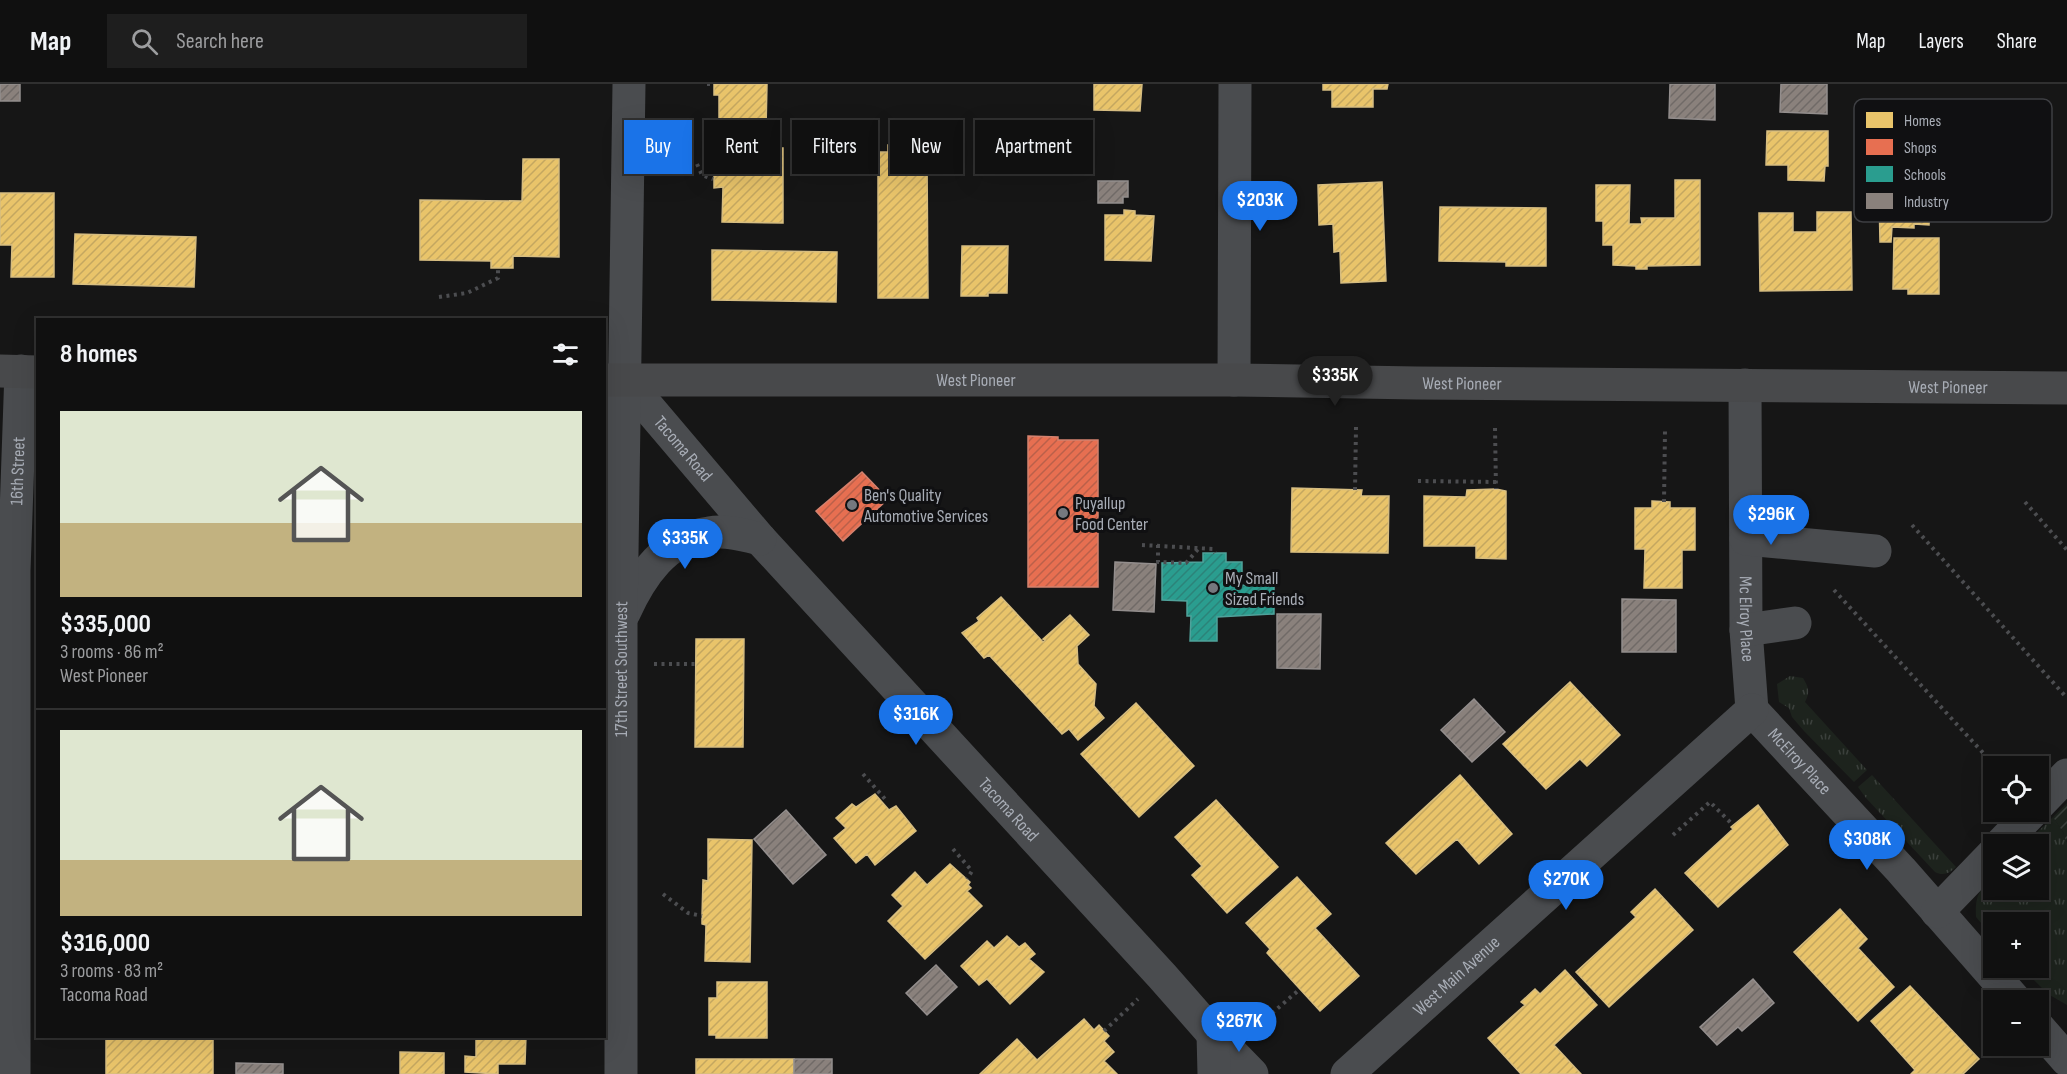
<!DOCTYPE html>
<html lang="en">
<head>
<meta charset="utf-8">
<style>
  :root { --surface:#101010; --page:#1e1e1e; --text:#f1f3f6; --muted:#9c9d9f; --line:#303030; --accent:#1a73e8 }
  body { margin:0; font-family:"Sofia Sans Condensed",sans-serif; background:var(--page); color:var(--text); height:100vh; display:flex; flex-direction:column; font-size:22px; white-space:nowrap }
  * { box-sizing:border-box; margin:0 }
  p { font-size:20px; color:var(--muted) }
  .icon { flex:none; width:33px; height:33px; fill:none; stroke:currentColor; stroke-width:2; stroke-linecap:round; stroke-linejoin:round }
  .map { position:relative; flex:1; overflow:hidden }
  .details { position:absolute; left:36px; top:234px; width:570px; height:720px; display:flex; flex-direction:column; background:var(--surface); border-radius:0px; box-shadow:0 6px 24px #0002,0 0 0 2px var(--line) }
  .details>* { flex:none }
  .banner { position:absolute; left:624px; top:36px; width:570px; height:54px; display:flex; gap:12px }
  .fabs { position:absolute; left:1983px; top:672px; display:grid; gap:12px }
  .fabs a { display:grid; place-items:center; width:66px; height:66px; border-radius:0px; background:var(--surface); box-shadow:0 6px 24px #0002,0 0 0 2px var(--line); font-size:30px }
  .price { position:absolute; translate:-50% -51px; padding:0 14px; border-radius:21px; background:var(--accent); color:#fff; font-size:20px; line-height:39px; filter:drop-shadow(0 2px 3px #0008) }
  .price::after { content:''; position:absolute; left:50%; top:36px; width:18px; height:14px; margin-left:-9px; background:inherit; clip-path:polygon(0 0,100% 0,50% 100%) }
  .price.on { background:#222; color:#fff }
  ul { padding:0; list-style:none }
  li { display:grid; align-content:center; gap:12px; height:318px; padding:0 24px }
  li+li { border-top:2px solid var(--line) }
  li span { display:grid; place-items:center; height:186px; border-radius:0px; color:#555 }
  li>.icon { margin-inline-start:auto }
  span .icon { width:108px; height:108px; fill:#fffc; stroke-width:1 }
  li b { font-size:26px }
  h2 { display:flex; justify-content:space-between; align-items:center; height:72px; padding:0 24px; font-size:26px }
  .pill { padding:0 21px; border-radius:0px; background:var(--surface); box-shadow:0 6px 24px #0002,0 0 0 2px var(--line); font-size:21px; line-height:54px }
  .pill.on { background:var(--accent); color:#fff }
  header { display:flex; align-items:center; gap:36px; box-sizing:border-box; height:84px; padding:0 30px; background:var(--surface); border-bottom:2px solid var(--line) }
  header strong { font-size:28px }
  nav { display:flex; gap:33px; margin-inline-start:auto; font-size:21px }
  .search { width:420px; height:54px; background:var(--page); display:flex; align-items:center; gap:15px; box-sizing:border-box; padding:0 21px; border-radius:0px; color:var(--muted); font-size:22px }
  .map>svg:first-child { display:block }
  .grass { fill:url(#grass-tufts) }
  .garden { fill:url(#garden-furrows) }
  .homes { fill:url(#homes-hatch); stroke:#d6bd81; stroke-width:1.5 }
  .shops { fill:url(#shops-hatch); stroke:#d4826f; stroke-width:1.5 }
  .schools { fill:url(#schools-hatch); stroke:#50a29b; stroke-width:1.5 }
  .industry { fill:url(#industry-hatch); stroke:#938e8d; stroke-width:1.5 }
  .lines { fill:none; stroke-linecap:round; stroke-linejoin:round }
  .path { stroke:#4c4d50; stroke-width:4; stroke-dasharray:3 4.5; stroke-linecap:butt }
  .minor { stroke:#4a4c4f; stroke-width:33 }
  .major { stroke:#48494b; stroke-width:33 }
  .poi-dot { fill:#75787e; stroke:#101012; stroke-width:2 }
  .labels { text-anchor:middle; stroke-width:6; stroke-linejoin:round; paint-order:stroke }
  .street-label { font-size:18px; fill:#a8adb6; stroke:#101012 }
  .poi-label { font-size:18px; fill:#a8adb6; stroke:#101012; text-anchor:start }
  .key { fill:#101012; stroke:#3e3f43; stroke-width:1.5 }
  .key-label { font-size:16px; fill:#a8adb6 }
</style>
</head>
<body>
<header>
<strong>Map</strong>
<div class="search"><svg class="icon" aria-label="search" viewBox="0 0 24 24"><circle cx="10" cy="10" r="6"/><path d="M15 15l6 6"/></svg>Search here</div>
<nav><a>Map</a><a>Layers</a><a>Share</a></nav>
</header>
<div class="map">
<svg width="2067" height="990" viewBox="0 0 2067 990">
  <defs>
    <pattern id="grass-tufts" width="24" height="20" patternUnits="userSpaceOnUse" patternTransform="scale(1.5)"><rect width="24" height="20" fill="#1d231d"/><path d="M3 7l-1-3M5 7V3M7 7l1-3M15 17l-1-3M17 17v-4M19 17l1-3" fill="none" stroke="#3b403c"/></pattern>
    <pattern id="garden-furrows" width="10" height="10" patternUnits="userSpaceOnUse" patternTransform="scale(1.5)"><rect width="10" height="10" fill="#1d231d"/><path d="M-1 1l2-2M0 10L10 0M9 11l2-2" fill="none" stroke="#3b403c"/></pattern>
    <pattern id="homes-hatch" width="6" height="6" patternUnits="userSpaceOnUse" patternTransform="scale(1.5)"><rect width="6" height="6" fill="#e9c46a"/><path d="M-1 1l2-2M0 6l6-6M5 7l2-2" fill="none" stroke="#c4a760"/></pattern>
    <pattern id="shops-hatch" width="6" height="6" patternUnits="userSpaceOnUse" patternTransform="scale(1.5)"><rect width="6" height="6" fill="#e76f51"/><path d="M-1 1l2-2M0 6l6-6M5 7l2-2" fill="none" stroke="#ba604a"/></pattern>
    <pattern id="schools-hatch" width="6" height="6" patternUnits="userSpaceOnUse" patternTransform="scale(1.5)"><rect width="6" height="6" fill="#2a9d8f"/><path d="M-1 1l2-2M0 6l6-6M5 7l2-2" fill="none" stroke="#2c8379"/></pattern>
    <pattern id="industry-hatch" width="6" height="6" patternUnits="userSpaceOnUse" patternTransform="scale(1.5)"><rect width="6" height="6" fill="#8a817c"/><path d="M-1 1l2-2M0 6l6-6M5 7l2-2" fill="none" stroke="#706a67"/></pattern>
  </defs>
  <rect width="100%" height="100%" fill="#161616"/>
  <path class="grass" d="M1790,592L1803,594C1809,604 1810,608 1805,618L1867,686L1854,698L1804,647L1792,633L1789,624L1779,618L1777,600Z
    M1872,691L1956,783C1949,790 1943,792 1935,788L1866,714L1858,703Z
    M2053,733L2063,748L2067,759V921L2048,910L2022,884H2038V838H1994L1993,853L1976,833C1975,812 1979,806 1993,792L1994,806H2038V760H2025Z"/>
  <path class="garden" d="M2067,719V756L2066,757L2063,748L2053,733Z"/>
  <path class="homes" d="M714,0H767L766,45L719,44V11H714Z
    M1094,0H1142L1140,27L1094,26Z
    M1323,0H1388L1387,5H1373V23H1332V6H1323Z
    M1767,47H1828V82H1825L1824,97L1788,96V81H1766Z
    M888,61H901V72H927L928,214H878V68H888Z
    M714,63L783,64V139L722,138L723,103L714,104Z
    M523,75H559V173L513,172V184H491V177L420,176V116L522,117Z
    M1675,96H1700V181L1647,182V185H1636V182L1613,181V161H1603V137H1596V101H1630L1629,140H1642L1641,134H1675Z
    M1382,98L1386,197L1341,199L1340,167L1334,168L1333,140L1319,141L1318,101Z
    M0,109H54V193H11L12,161H0Z
    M1879,112L1916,113L1915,116H1930L1929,141L1914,140V144L1892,143L1891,158H1880Z
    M1440,123L1546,124V182H1506V178L1439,177Z
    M1124,126L1135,127V131L1154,132L1151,177L1105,176V131H1124Z
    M1817,128H1851L1852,206L1760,207L1759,129H1793V148H1817Z
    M75,150L196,153L194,203L73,200Z
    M1894,154H1939V210H1908V205H1893Z
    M962,162H1008L1007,209H988V212H961Z
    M712,166L837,168L836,218L712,216Z
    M1292,404L1362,406L1361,412H1389L1388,469L1291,468Z
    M1496,405L1506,407V475L1476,474V462H1424V412L1466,413L1467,406Z
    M1652,417L1670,418V424H1695V466H1682V504H1644L1645,465H1635V424H1652Z
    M1001,513L1043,558L1045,556L1043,555L1070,531L1089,551L1077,562L1078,580L1096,600L1094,622L1104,634L1078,656L1069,645L1062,650L989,571L984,574L962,549L979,537L977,534Z
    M696,555H744L743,663H695Z
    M1570,598L1620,651L1587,682L1580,675L1546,705L1503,660Z
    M1136,619L1194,682L1139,733L1081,670Z
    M1460,691L1512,750L1479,780L1457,755L1416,790L1386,759Z
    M875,710L889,726L896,722L916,747L875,781L867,770L856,779L834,754L846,744L836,734L852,720L856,723Z
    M1216,716L1278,783L1227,829L1192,791L1202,782L1175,753Z
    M1758,721L1788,761L1718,823L1685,789L1733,745L1731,743Z
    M708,755L752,756L750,878L705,877L706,841L702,840V832L703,796L708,797Z
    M950,780L970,798L968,801L971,804L967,807L982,822L925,875L888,837L903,822L892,811L915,788L927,801Z
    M1297,793L1331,830L1315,844L1359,892L1320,927L1267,869L1270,865L1246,839Z
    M1655,805L1693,846L1609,923L1576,888L1636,833L1631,828Z
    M1840,825L1867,855L1858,864L1894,903L1858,937L1794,868Z
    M1007,852L1019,863L1025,859L1035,870L1029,875L1044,888L1010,920L987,895L979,901L961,882L987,857L994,864Z
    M1565,886L1597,921L1554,961L1581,990H1521L1488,954L1525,921L1521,918L1535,905L1540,910Z
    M717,898H767V954H716V951H709V914H717Z
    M1910,902L1979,975L1963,990H1911L1915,986L1871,937Z
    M1084,935L1094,946L1099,941L1109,952L1104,957L1114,968L1104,977L1117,990H980L1017,955L1037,976Z
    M106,952H213V990H106Z
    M476,952H526L525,980H498V990L465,988V972L476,973Z
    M400,968L444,969V990H400Z
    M696,975H794V990H696Z"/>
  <path class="shops" d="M1028,352L1058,353V356H1098V503H1028Z
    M862,388L888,415L843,457L816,427Z"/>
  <path class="schools" d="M1203,469H1226V478H1242V501L1274,502V530L1217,533V557H1190L1191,532H1187V517L1162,516V479L1203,478Z"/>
  <path class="industry" d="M0,0H20V17H0Z
    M1670,0H1715V36L1669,34Z
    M1781,0H1827V30L1780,28Z
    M1098,97H1128V113H1123V119H1098Z
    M1115,478L1156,480L1154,528L1113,526Z
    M1622,515L1676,516V568H1622Z
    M1277,530H1321L1320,585L1277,584Z
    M1474,615L1505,648L1472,678L1441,646Z
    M786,726L826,771L793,800L754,755Z
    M936,881L957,903L927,931L906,909Z
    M1753,895L1774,919L1742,947L1738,943L1717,961L1700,943Z
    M794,975H832V990H794Z
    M236,979L283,980V990H236Z"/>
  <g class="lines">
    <path class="path" d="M707,0H714
      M697,80L702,91L713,95
      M439,213L467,209L498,194V184
      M1495,344L1496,405
      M1418,397L1496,398
      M1355,406L1356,343
      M1664,418L1665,347
      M2025,418L2067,466
      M1912,441L2067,614
      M1142,461L1213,465L1215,469
      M1158,461V478L1186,479L1199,464
      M1834,506L1995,682
      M654,580H696
      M863,690L885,715L883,718
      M1673,751L1710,718L1733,741
      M953,765L972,787L967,795
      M663,810L688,829L702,832
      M1255,944L1300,905
      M1104,947L1138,915"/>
    <g class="minor">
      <path id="s1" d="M625,296L760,455L1162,892L1213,950L1252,990"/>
      <path d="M1234,296L1235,0"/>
      <path id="s2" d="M1745,301L1746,546L1752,626"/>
      <path d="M1746,455L1875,467"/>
      <path d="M624,529C641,492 665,455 709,449C726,446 744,451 760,455"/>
      <path d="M1746,546L1795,539"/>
      <path id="s3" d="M1752,626L1901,786L2015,916"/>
      <path d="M2038,721L2067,691"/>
      <path d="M2001,760L2032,728"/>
      <path d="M1937,828L1994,769"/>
      <path d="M2038,943L2067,976"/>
      <path d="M1213,950L1214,990"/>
      <path id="s4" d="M14,990V487L21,287"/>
      <path id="s5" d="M621,990V536L629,0"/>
      <path id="s6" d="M1347,990L1752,626"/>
    </g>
    <g class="major">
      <path d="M0,287L38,288"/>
      <path id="s7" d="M604,296H1234L1417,299L2067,304"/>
    </g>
  </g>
  <g class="poi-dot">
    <circle cx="852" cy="421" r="6"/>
    <circle cx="1063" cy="429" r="6"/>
    <circle cx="1213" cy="504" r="6"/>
  </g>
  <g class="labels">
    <g class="street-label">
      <text dy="6" stroke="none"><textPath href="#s7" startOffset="372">West Pioneer</textPath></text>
      <text dy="6" stroke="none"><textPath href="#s7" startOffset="858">West Pioneer</textPath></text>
      <text dy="6" stroke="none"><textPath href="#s7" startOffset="1344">West Pioneer</textPath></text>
      <text dy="6" stroke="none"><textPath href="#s1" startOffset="90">Tacoma Road</textPath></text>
      <text dy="6" stroke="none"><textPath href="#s4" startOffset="603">16th Street</textPath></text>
      <text dy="6" stroke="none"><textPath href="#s2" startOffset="234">Mc Elroy Place</textPath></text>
      <text dy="6" stroke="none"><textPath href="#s5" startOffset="405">17th Street Southwest</textPath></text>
      <text dy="6" stroke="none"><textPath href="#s3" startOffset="70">McElroy Place</textPath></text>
      <text dy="6" stroke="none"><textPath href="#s1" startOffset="576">Tacoma Road</textPath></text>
      <text dy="6" stroke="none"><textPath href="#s6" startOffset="147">West Main Avenue</textPath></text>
    </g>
    <g class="poi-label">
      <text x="864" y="417">Ben's Quality<tspan x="864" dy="21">Automotive Services</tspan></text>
      <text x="1075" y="425">Puyallup<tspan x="1075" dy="21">Food Center</tspan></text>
      <text x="1225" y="500">My Small<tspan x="1225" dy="21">Sized Friends</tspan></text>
    </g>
  </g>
  <rect x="1854" y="15" width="198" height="123" rx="9" class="key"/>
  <rect x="1866" y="28" width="27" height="16" fill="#e9c46a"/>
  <rect x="1866" y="55" width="27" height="16" fill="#e76f51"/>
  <rect x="1866" y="82" width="27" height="16" fill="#2a9d8f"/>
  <rect x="1866" y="109" width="27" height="16" fill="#8a817c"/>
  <g class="key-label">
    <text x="1904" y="42">Homes</text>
    <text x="1904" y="69">Shops</text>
    <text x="1904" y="96">Schools</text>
    <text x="1904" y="123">Industry</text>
  </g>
</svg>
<div class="fabs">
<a><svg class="icon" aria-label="locate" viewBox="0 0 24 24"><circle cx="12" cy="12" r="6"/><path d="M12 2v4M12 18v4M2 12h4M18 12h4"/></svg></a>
<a><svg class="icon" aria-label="layers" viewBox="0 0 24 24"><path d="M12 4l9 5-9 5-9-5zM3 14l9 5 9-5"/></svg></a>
<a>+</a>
<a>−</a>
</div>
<b class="price" style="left:1260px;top:148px">$203K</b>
<b class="price on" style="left:1335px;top:323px">$335K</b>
<b class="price" style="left:1771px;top:462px">$296K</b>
<b class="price" style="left:685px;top:486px">$335K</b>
<b class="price" style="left:916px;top:662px">$316K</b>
<b class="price" style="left:1867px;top:787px">$308K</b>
<b class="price" style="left:1566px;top:827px">$270K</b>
<b class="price" style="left:1239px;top:969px">$267K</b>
<div class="banner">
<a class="pill on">Buy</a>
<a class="pill">Rent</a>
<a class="pill">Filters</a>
<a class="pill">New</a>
<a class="pill">Apartment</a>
</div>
<section class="details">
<h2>8 homes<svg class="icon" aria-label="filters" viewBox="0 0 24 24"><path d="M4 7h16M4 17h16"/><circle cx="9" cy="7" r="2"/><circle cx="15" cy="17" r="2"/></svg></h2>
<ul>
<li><span style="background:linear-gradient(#dfe7d0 60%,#c2b280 0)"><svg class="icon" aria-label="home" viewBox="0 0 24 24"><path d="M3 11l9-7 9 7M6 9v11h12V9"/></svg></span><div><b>$335,000</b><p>3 rooms · 86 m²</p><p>West Pioneer</p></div></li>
<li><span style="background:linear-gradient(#dfe7d0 70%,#c2b280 0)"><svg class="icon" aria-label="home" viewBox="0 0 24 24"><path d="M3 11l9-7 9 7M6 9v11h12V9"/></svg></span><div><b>$316,000</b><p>3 rooms · 83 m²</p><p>Tacoma Road</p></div></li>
</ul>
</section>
</div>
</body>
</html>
